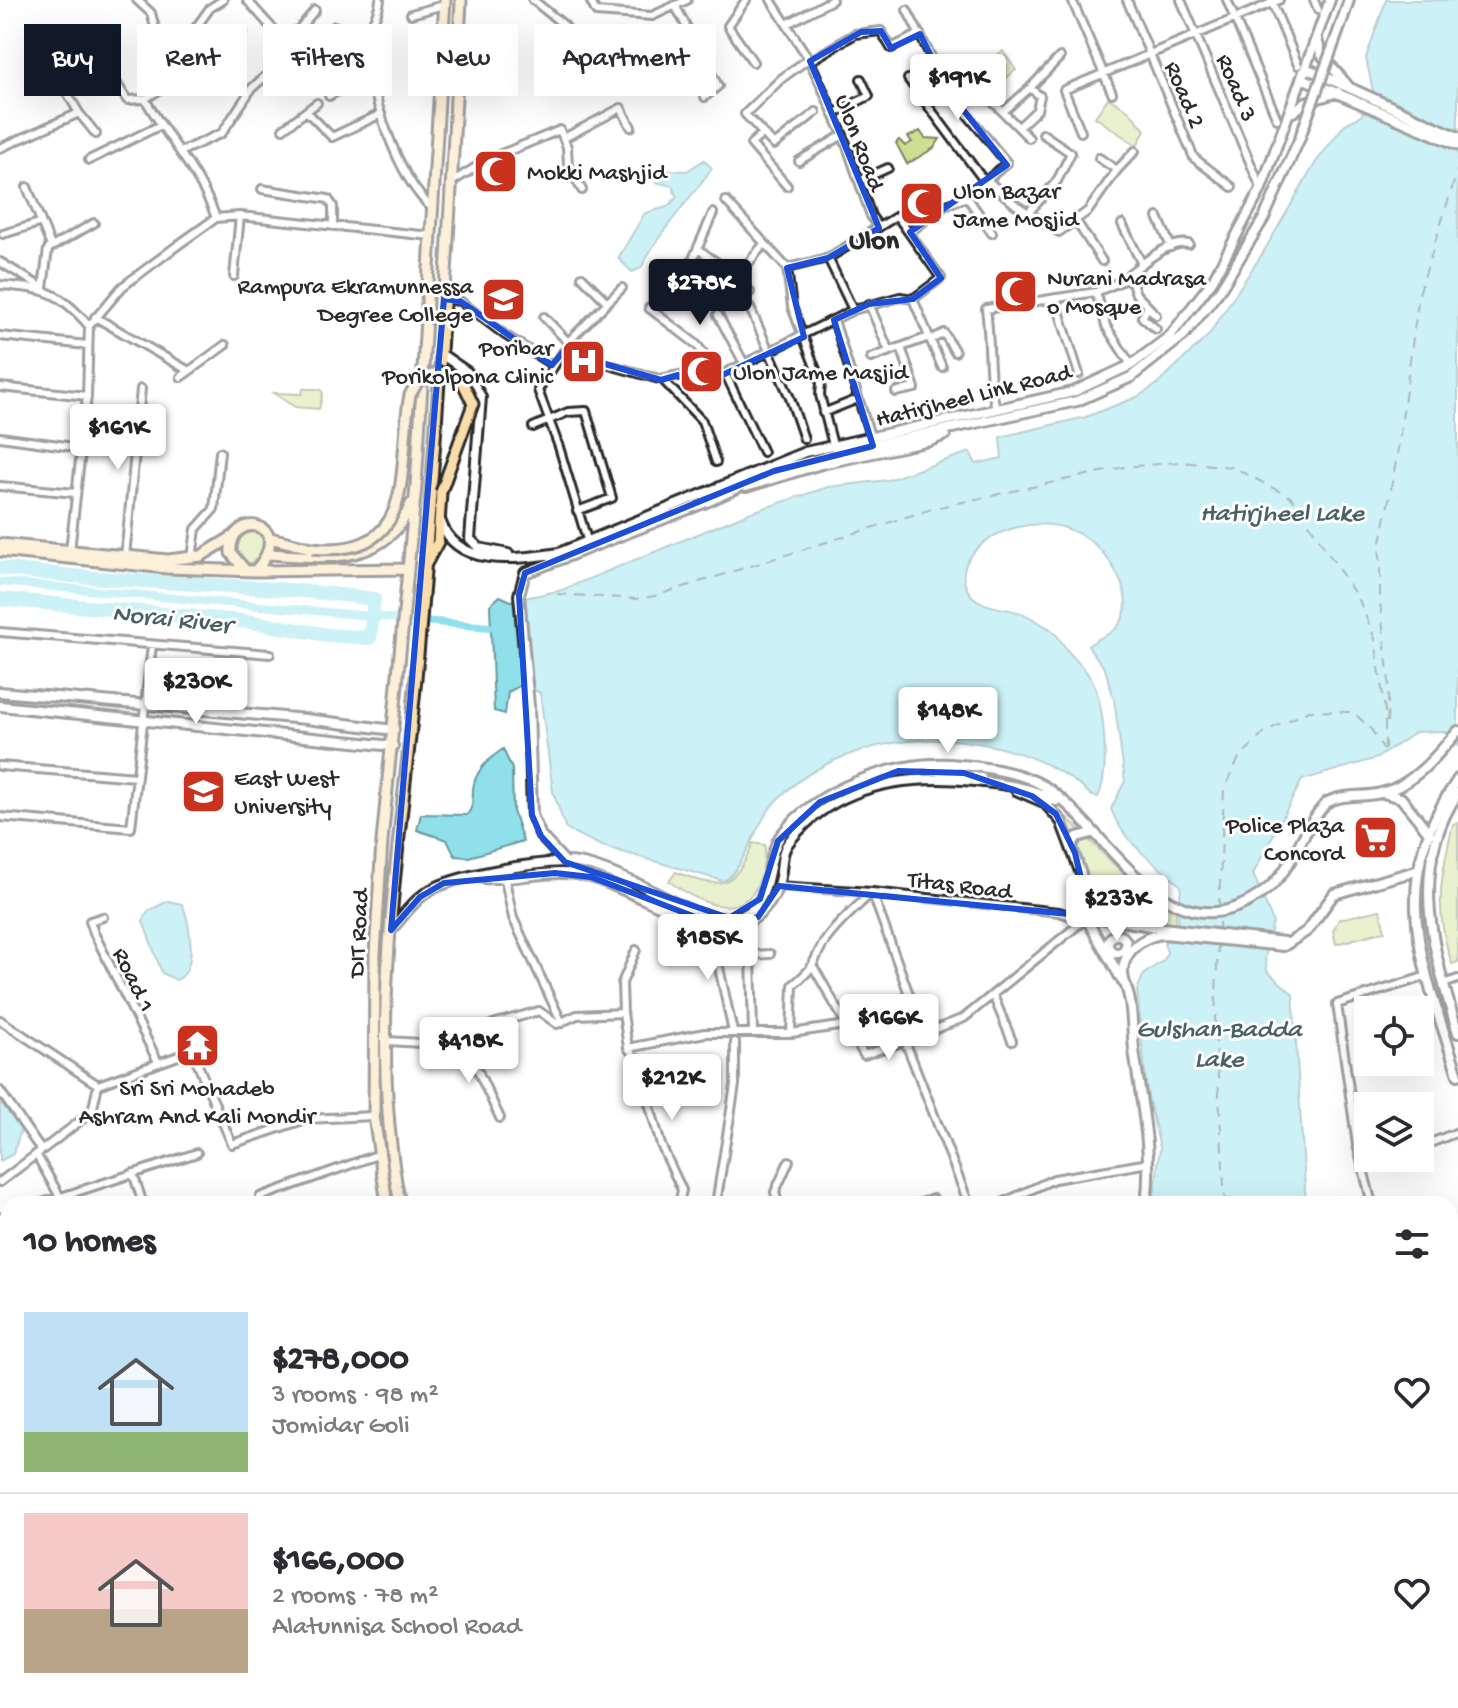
<!DOCTYPE html>
<html lang="en">
<head>
<meta charset="utf-8">
<style>
  :root { --surface:#fff; --page:#f2f2f3; --text:#2b2b33; --muted:#7c7c81; --line:#e1e1e2; --accent:#111827 }
  body { margin:0; font-family:"Gochi Hand",sans-serif; background:var(--page); color:var(--text); height:100vh; display:flex; flex-direction:column; font-size:30px; white-space:nowrap }
  * { box-sizing:border-box; margin:0 }
  p { font-size:26px; color:var(--muted) }
  .icon { flex:none; width:44px; height:44px; fill:none; stroke:currentColor; stroke-width:2; stroke-linecap:round; stroke-linejoin:round }
  .map { position:relative; flex:1; overflow:hidden }
  .panel { position:absolute; left:0px; top:1196px; width:1458px; height:512px; display:flex; flex-direction:column; background:var(--surface); border-radius:24px 24px 0 0; box-shadow:0 8px 32px #0002 }
  .panel>* { flex:none }
  .top-card { position:absolute; left:24px; top:24px; width:800px; height:72px; display:flex; gap:16px }
  .buttons { position:absolute; left:1354px; top:996px; display:grid; gap:16px }
  .buttons a { display:grid; place-items:center; width:80px; height:80px; border-radius:0px; background:var(--surface); box-shadow:0 8px 32px #0002; font-size:40px }
  .price { position:absolute; translate:-50% -68px; padding:0 18px; border-radius:8px; background:#fff; color:#222; font-size:26px; line-height:52px; filter:drop-shadow(0 2px 4px #0008) }
  .price::after { content:''; position:absolute; left:50%; top:48px; width:24px; height:18px; margin-left:-12px; background:inherit; clip-path:polygon(0 0,100% 0,50% 100%) }
  .price.on { background:var(--accent); color:#fff }
  ul { padding:0; list-style:none }
  li { display:flex; align-items:center; gap:24px; height:200px; padding:0 24px }
  li+li { border-top:2px solid var(--line) }
  li span { display:grid; place-items:center; flex:none; width:224px; height:160px; border-radius:0px; color:#555 }
  li>.icon { margin-inline-start:auto }
  span .icon { width:96px; height:96px; fill:#fffc; stroke-width:1 }
  li b { font-size:34px }
  h2 { display:flex; justify-content:space-between; align-items:center; height:96px; padding:0 24px; font-size:34px }
  .pill { padding:0 28px; border-radius:0px; background:var(--surface); box-shadow:0 8px 32px #0002; font-size:28px; line-height:72px }
  .pill.on { background:var(--accent); color:#fff }
  .map>svg:first-child { display:block }
  .green { fill:#cedf93; stroke:#7c855f; stroke-width:2 }
  .water { fill:#8fe0eb; stroke:#67989e; stroke-width:2 }
  .lines { fill:none; stroke-linecap:round; stroke-linejoin:round }
  .canal { stroke:#8fe0eb; stroke-width:8 }
  .river { stroke:#8fe0eb; stroke-width:14 }
  .ferry { stroke:#496165; stroke-width:2; stroke-dasharray:10 8; stroke-linecap:butt }
  .street-casing { stroke:#2b2b2b; stroke-width:12 }
  .secondary-casing { stroke:#2b2b2b; stroke-width:14 }
  .primary-casing { stroke:#2b2b2b; stroke-width:15 }
  .street { stroke:#fff; stroke-width:6 }
  .secondary { stroke:#fff; stroke-width:8 }
  .primary { stroke:#fbddab; stroke-width:9 }
  .secondary-bridge-casing { stroke:#2b2b2b; stroke-width:14; stroke-linecap:butt }
  .primary-bridge-casing { stroke:#2b2b2b; stroke-width:15; stroke-linecap:butt }
  .secondary-bridge { stroke:#fff; stroke-width:8 }
  .primary-bridge { stroke:#fbddab; stroke-width:9 }
  .marked { fill:none; stroke:#1d4ed8; stroke-width:6; stroke-linejoin:round }
  .labels { text-anchor:middle; stroke-width:6; stroke-linejoin:round; paint-order:stroke }
  .street-label { font-size:24px; fill:#2b2b2b; stroke:#fff }
  .poi-label { font-size:24px; fill:#2b2b2b; stroke:#fff; text-anchor:start }
  .water-label { font-size:26px; font-style:italic; fill:#496165; stroke:#fff }
  .quarter-label { font-size:28px; font-weight:bold; fill:#2b2b2b; stroke:#fff }
</style>
</head>
<body>
<div class="map">
<svg width="1458" height="1708" viewBox="0 0 1458 1708">
  <rect width="100%" height="100%" fill="#fff"/>
  <filter id="ink" filterUnits="userSpaceOnUse"><feTurbulence type="fractalNoise" baseFrequency=".0125" numOctaves="2"/><feDisplacementMap in="SourceGraphic" scale="16" xChannelSelector="R" yChannelSelector="G"/><feConvolveMatrix kernelMatrix="1 2 1 2 8 2 1 2 1" color-interpolation-filters="sRGB"/></filter>
  <g filter="url(#ink)">
    <path class="green" d="M1003,51L1016,70L1002,81L987,61Z
      M1108,98L1128,110L1145,130L1137,146L1095,117Z
      M920,131L925,138L940,139L934,148L907,164L896,143L899,140L905,146L912,142L908,137Z
      M303,389H320L323,393L319,409L295,407L273,393L302,394Z
      M234 547a16 16 0 1 1 32 0a16 16 0 1 1-32 0Z
      M1057,808L1138,888L1176,911L1175,927L1091,912C1091,876 1079,837 1057,808Z
      M1458,823V962L1452,964C1434,911 1440,878 1453,824Z
      M753,843L765,845C764,919 718,918 669,881L676,872C720,890 735,889 753,843Z
      M1380,910L1385,931L1336,944L1333,931L1339,919Z"/>
    <path class="water" d="M1386,0H1458V745L1444,731L1416,732L1377,758L1302,780L1253,874L1273,922L1265,957L1267,971L1293,994L1306,1204H1153L1160,1148L1147,1092L1137,990L1144,974L1164,960L1167,952L1164,944L1178,921L1181,886C1155,863 1123,843 1111,809L1125,781L1114,699L1105,669L1088,646C1098,637 1110,636 1118,626C1129,612 1127,595 1120,580C1073,476 941,541 967,589C977,608 1003,607 1021,613C1030,616 1039,623 1047,627C1055,630 1062,643 1067,650C1076,661 1092,675 1096,689C1104,713 1110,774 1098,797L1092,796C1012,720 852,720 775,802C755,823 743,873 723,881L602,846L566,829L553,792L540,693L523,684L508,692L505,714L494,711L490,605L500,596L511,601L562,590L749,513L828,487L888,480L970,452L976,464L1002,458L1000,437L1086,417L1137,397L1156,385L1208,336L1264,251L1316,162L1345,124L1361,116L1373,91L1366,58Z
      M704,160L712,168C689,201 658,233 641,268L632,272L618,258L645,213L667,207L677,197L672,186L656,182L661,170L687,171Z
      M503,749L512,769L513,811L523,841L469,857L455,856L447,840L417,830L421,814L467,815C474,806 472,801 473,790C474,772 488,759 503,749Z
      M168,901L182,904C190,921 199,972 176,980L162,973L143,921L148,911Z
      M0,1096L23,1123L13,1154L0,1161Z
      M1181,1700H1440L1444,1708H1186Z"/>
    <g class="lines">
      <path class="canal" d="M0,582L489,627"/>
      <path class="river" d="M0,568C124,585 250,582 374,599L370,638L328,635L252,622L0,599"/>
      <path class="ferry" d="M557,594L635,599L655,596L935,508L1124,467L1180,462L1233,467L1292,498L1359,600L1375,639L1385,710V752
        M1387,722L1389,681L1380,602V548L1397,456L1419,294L1458,169
        M1219,908L1224,789L1239,758L1266,731L1309,711L1353,712L1371,729L1384,750
        M1219,932V915
        M1218,943L1215,1022L1225,1204
        M1304,1700L1307,1708"/>
      <defs>
        <path id="street" d="M137,0L151,13L159,42L164,47H182
          M247,0L281,38L299,29L315,10
          M380,0C379,15 368,27 368,42C367,88 397,178 433,209
          M533,0L565,26L574,42
          M590,0L596,12L652,16L687,0
          M746,0L728,26L753,62
          M1072,0L1112,93
          M1127,0L1194,158L1232,187
          M1181,0L1261,188
          M1227,0L1277,119
          M1271,0L1298,65
          M1314,0L1318,10
          M675,5L718,86L705,97
          M907,10L949,92L1007,163L987,180
          M411,14L444,5
          M787,24L832,0
          M808,59L781,79L745,114L774,145L816,112
          M810,61L855,34L881,31L891,48L920,34
          M184,65H205L243,32
          M908,79L985,182
          M329,96L373,70
          M987,96L1029,138
          M145,99L185,74L182,47L210,8L223,0
          M1004,111L1030,88
          M307,112L332,137L381,114
          M79,113L96,134
          M833,114L869,96L861,79
          M1019,127L1037,110L1040,96L1030,88L1060,57
          M283,129L317,103
          M1081,132L1064,90L1279,0
          M761,135L751,144L787,186
          M564,138L621,108L631,127
          M0,148L79,113L51,65L93,44L127,100L145,99C168,139 200,173 216,218
          M182,151L222,133L252,88L279,64L291,61L335,26L342,33L372,26
          M89,160L161,125
          M799,161L843,135
          M1117,170L1135,151
          M859,181L888,168
          M450,183L489,159L560,130L567,147L568,165L582,190
          M27,187L51,246
          M262,189L328,199L333,206V226
          M967,197L992,233
          M726,201L787,268L828,258L879,227
          M1028,213L1057,181L1071,153L1043,134
          M1158,217L1171,247
          M1076,221L1102,261
          M1122,224L1142,264
          M910,232L944,206L967,197L987,180L1016,205L1059,232L1088,211L1117,170L1099,158
          M3,234L39,223
          M698,249L737,277L764,244
          M828,258L853,310
          M693,259L713,213
          M0,262L43,288
          M787,268L792,307L821,383L820,395L833,445
          M234,276L240,216
          M582,277L607,302
          M737,277L750,292
          M0,285C46,289 58,290 89,326
          M43,288L48,249L94,223
          M1096,292L1106,326L1131,365
          M1055,298L1079,374
          M444,299L460,301L505,335L554,366L563,352L659,379L678,375L703,384L853,310L900,297L913,299L941,278L897,216L879,227L871,216L843,135L810,61L771,0
          M913,299L942,367
          M869,304L889,351
          M649,308L696,344L722,376
          M750,308L790,398L804,439
          M1147,309L1142,317L1156,329
          M718,315L745,365
          M1156,315L1136,294L1129,274C1145,262 1169,240 1189,244
          M95,317L189,371
          M544,317L568,342
          M834,320L871,439
          M0,336L87,345
          M930,340L944,333L955,352
          M901,347L929,337
          M577,354L568,342L622,288
          M871,358L901,347L915,388L896,392
          M554,366L538,390L559,447L588,543
          M726,375L763,452
          M181,377L225,345
          M663,380L702,421L716,462
          M0,387L87,396
          M996,409C987,375 991,344 986,309L1096,292L1129,278
          M823,413L858,399
          M533,427L568,412L586,411L612,498L577,511
          M0,437L81,448
          M0,486L76,493
          M70,551L87,396L89,326L122,287L178,245L216,218L240,216L431,236
          M125,557L141,389
          M192,558L196,529L214,509L220,452
          M0,632L270,654
          M0,766L136,777
          M0,817L131,828L152,645
          M505,880L513,918L562,1023
          M777,886L872,892L923,1033
          M103,917L90,921L94,933L158,1062
          M710,926L733,1032
          M814,968L864,1055L905,1041
          M1443,984L1458,979
          M993,995L1012,1041
          M623,1013L622,983L636,950
          M0,1020L98,1085
          M753,1033L751,955L770,954
          M791,1033L793,985C816,966 810,967 823,944C836,924 855,909 872,892L1059,912L1080,919L1086,917
          M463,1039L500,1118
          M387,1041L438,1044L463,1039L493,1024L539,1011L557,1024L577,1015L623,1013L628,1048L636,1058L661,1145L682,1190L679,1204
          M628,1048L705,1033H791L846,1025
          M0,1091L41,1150
          M1420,1147L1458,1132
          M36,1154L60,1197
          M1362,1169L1390,1158
          M133,1173L143,1204
          M0,1182L92,1112L98,1085L192,1051L232,1144L306,1119L374,1116
          M260,1197L377,1155
          M39,1204L197,1153
          M716,1204L735,1085V1042
          M778,1204L775,1192L789,1161
          M918,1204L933,1199L938,1204
          M969,1204L905,1041L964,1018L1089,916
          M1000,1204L1054,1179L1149,1163
          M1372,1204L1357,1145L1337,1004L1427,976
          M0,1218L8,1215
          M0,1259L8,1256
          M0,1299L8,1297
          M1450,1310L1458,1307
          M0,1343L8,1341
          M0,1384L8,1382
          M0,1427L8,1424
          M1450,1433L1458,1457
          M0,1468L8,1466
          M1450,1481L1458,1479
          M0,1509L8,1507
          M0,1550L8,1547
          M1450,1558L1458,1556
          M0,1592L8,1590
          M0,1633L8,1630
          M1450,1666L1458,1663
          M0,1680L8,1678
          M786,1700L787,1708
          M938,1700L941,1708
          M1111,1700L1116,1708
          M33,1708L58,1700
          M172,1708L198,1700
          M1092,1708L1105,1700"/>
        <path id="secondary" d="M1341,24L1349,0
          M1317,39L1321,54L1349,87
          M1308,69L1458,137
          M1304,79L1458,145
          M1293,112L1306,102L1338,92
          M441,354L467,372L481,397L470,539L479,548L508,554
          M746,487L821,464L930,441L945,435
          M440,520C456,569 517,559 559,553L805,452L1073,392L1131,365L1170,336L1213,280L1261,189L1330,0
          M0,692L306,719L394,730
          M0,706L393,746
          M931,770L981,778
          M1458,779C1384,885 1423,965 1458,1075
          M1016,790L1044,802L1061,821L1081,874L1090,925L1123,982
          M1383,793L1401,798L1430,834
          M1458,793C1407,868 1434,954 1458,1033
          M1072,845L1077,837L1092,833
          M565,862L541,836L532,815L529,706L519,595L525,573L709,501L774,471L837,453L1077,401L1131,377L1184,335L1220,290L1264,218L1299,140
          M483,878C519,881 555,866 591,877C626,887 702,933 733,927C757,923 776,901 780,877C783,862 780,851 792,838C838,783 908,774 975,781C1004,784 1030,787 1056,801
          M1090,916L1163,928L1284,942
          M391,930C403,916 414,900 429,891C455,875 532,863 564,862C586,861 613,874 633,882C661,893 697,921 728,918C777,915 762,861 782,834C817,789 894,761 950,764C979,766 1019,771 1044,786C1108,826 1167,965 1265,891C1294,869 1301,830 1326,803C1342,793 1363,798 1381,793C1413,786 1438,754 1458,731
          M1108 944a9 9 0 1 1 18 0a9 9 0 1 1-18 0Z
          M1146,1204C1153,1153 1142,1108 1135,1057C1132,1039 1133,1020 1130,1002C1128,987 1119,976 1125,961C1131,945 1148,935 1164,934L1284,946L1307,931L1334,894L1416,871
          M547,1700L558,1708
          M1163,1700L1168,1708"/>
        <path id="primary" d="M270,538L312,548
          M0,544L168,560L201,556L232,537
          M0,551L167,568L255,571C299,522 228,508 231,553L245,570
          M269,554C324,558 386,566 411,504
          M426,564L438,542L441,492
          M255,571L408,569
          M387,1204L374,1116L375,954L382,842L416,486L445,0
          M400,1204C366,1031 400,851 416,678C436,453 450,226 461,0
          M587,1700L591,1708"/>
      </defs>
      <use href="#street" class="street-casing"/>
      <use href="#secondary" class="secondary-casing"/>
      <use href="#primary" class="primary-casing"/>
      <use href="#street" class="street"/>
      <use href="#secondary" class="secondary"/>
      <use href="#primary" class="primary"/>
      <defs>
        <path id="secondary-bridge" d="M1299,140L1341,24"/>
        <path id="primary-bridge" d="M312,548C422,559 396,465 410,395L418,381L439,372L462,381L473,404L441,492
          M558,1700H580"/>
      </defs>
      <use href="#secondary-bridge" class="secondary-bridge-casing"/>
      <use href="#primary-bridge" class="primary-bridge-casing"/>
      <use href="#secondary-bridge" class="secondary-bridge"/>
      <use href="#primary-bridge" class="primary-bridge"/>
    </g>
  </g>
  <path d="M0 0H1458V1708H0ZM881,31L891,48L920,34L949,92L1007,165L910,232L941,278L913,299L869,304L834,320L873,446L774,471L525,573L519,595L532,815L541,836L565,862L729,918L760,899L778,841L820,802L898,771L964,773L1032,796L1056,814L1075,853L1090,916L779,886L758,917L724,928L591,877L555,873L444,883L420,897L391,930L444,299L460,301L552,365L563,352L661,380L678,375L701,385L804,337L787,268L828,258L879,228L810,61L861,32Z" fill="#fff" fill-opacity=".55" fill-rule="evenodd"/>
  <path class="marked" d="M881,31L891,48L920,34L949,92L1007,165L910,232L941,278L913,299L869,304L834,320L873,446L774,471L525,573L519,595L532,815L541,836L565,862L729,918L760,899L778,841L820,802L898,771L964,773L1032,796L1056,814L1075,853L1090,916L779,886L758,917L724,928L591,877L555,873L444,883L420,897L391,930L444,299L460,301L552,365L563,352L661,380L678,375L701,385L804,337L787,268L828,258L879,228L810,61L861,32Z"/>
  <defs>
    <symbol id="mosque-square" viewBox="-11 -11 22 22"><rect x="-9" y="-9" width="18" height="18" rx="4" fill="#c8321e" stroke="#fff"/><path d="M3.5-4.9A6 6 0 1 0 3.5 4.9A5 5 0 1 1 3.5-4.9Z" fill="#fff"/></symbol>
    <symbol id="university-square" viewBox="-11 -11 22 22"><rect x="-9" y="-9" width="18" height="18" rx="4" fill="#c8321e" stroke="#fff"/><path d="M0-5L7-2L0 1L-7-2ZM-4 1L0 2.5L4 1V4Q0 6-4 4Z" fill="#fff"/></symbol>
    <symbol id="hospital-square" viewBox="-11 -11 22 22"><rect x="-9" y="-9" width="18" height="18" rx="4" fill="#c8321e" stroke="#fff"/><path d="M-5-5h3v3.5h4V-5h3V5h-3V1.5h-4V5h-3Z" fill="#fff"/></symbol>
    <symbol id="supermarket-square" viewBox="-11 -11 22 22"><rect x="-9" y="-9" width="18" height="18" rx="4" fill="#c8321e" stroke="#fff"/><path d="M-6-5.5h2.5l.6 2H6L4.5 2H-2.5L-4.4-4H-6ZM-1.5 3.2a1.3 1.3 0 1 0 .1 0ZM3 3.2a1.3 1.3 0 1 0 .1 0Z" fill="#fff"/></symbol>
    <symbol id="temple-square" viewBox="-11 -11 22 22"><rect x="-9" y="-9" width="18" height="18" rx="4" fill="#c8321e" stroke="#fff"/><path d="M0-6L5-2H3V0L6.5 2.5H4V6H1.5V3h-3V6H-4V2.5H-6.5L-3 0V-2H-5Z" fill="#fff"/></symbol>
  </defs>
  <g fill-rule="evenodd">
    <use href="#mosque-square" x="470" y="146" width="51" height="51"/>
    <use href="#mosque-square" x="896" y="178" width="51" height="51"/>
    <use href="#mosque-square" x="990" y="266" width="51" height="51"/>
    <use href="#university-square" x="478" y="274" width="51" height="51"/>
    <use href="#hospital-square" x="558" y="336" width="51" height="51"/>
    <use href="#mosque-square" x="676" y="346" width="51" height="51"/>
    <use href="#university-square" x="178" y="766" width="51" height="51"/>
    <use href="#supermarket-square" x="1350" y="812" width="51" height="51"/>
    <use href="#temple-square" x="172" y="1020" width="51" height="51"/>
  </g>
  <g class="labels">
    <g class="street-label">
      <text transform="translate(1238 87) rotate(67)" y="8">Road 3</text>
      <text transform="translate(1186 94) rotate(67)" y="8">Road 2</text>
      <text transform="translate(861 142) rotate(69)" y="8">Ulon Road</text>
      <text transform="translate(973 394) rotate(-14)" y="8">Hatirjheel Link Road</text>
      <text transform="translate(960 884) rotate(7)" y="8">Titas Road</text>
      <text transform="translate(357 933) rotate(-87)" y="8">DIT Road</text>
      <text transform="translate(135 979) rotate(64)" y="8">Road 1</text>
    </g>
    <g class="poi-label">
      <text x="527" y="179">Mokki Mashjid</text>
      <text x="953" y="198">Ulon Bazar<tspan x="953" dy="28">Jame Mosjid</tspan></text>
      <text x="1047" y="285">Nurani Madrasa<tspan x="1047" dy="28">o Mosque</tspan></text>
      <text x="473" y="293" text-anchor="end">Rampura Ekramunnessa<tspan x="473" dy="28">Degree College</tspan></text>
      <text x="553" y="355" text-anchor="end">Poribar<tspan x="553" dy="28">Porikolpona Clinic</tspan></text>
      <text x="733" y="379">Ulon Jame Masjid</text>
      <text x="234" y="785">East West<tspan x="234" dy="28">University</tspan></text>
      <text x="1344" y="832" text-anchor="end">Police Plaza<tspan x="1344" dy="28">Concord</tspan></text>
      <text x="197" y="1095" text-anchor="middle">Sri Sri Mohadeb<tspan x="197" dy="28">Ashram And Kali Mondir</tspan></text>
    </g>
    <g class="water-label">
      <text x="1282" y="520">Hatirjheel Lake</text>
      <text transform="translate(172 617) rotate(6)" y="9">Norai River</text>
      <text x="1219" y="1036">Gulshan-Badda<tspan x="1219" dy="30">Lake</tspan></text>
    </g>
    <g class="quarter-label">
      <text x="874" y="248">Ulon</text>
    </g>
  </g>
</svg>
<div class="buttons">
<a><svg class="icon" aria-label="locate" viewBox="0 0 24 24"><circle cx="12" cy="12" r="6"/><path d="M12 2v4M12 18v4M2 12h4M18 12h4"/></svg></a>
<a><svg class="icon" aria-label="layers" viewBox="0 0 24 24"><path d="M12 4l9 5-9 5-9-5zM3 14l9 5 9-5"/></svg></a>
</div>
<b class="price" style="left:958px;top:122px">$191K</b>
<b class="price on" style="left:700px;top:327px">$278K</b>
<b class="price" style="left:118px;top:472px">$161K</b>
<b class="price" style="left:196px;top:726px">$230K</b>
<b class="price" style="left:948px;top:755px">$148K</b>
<b class="price" style="left:1117px;top:943px">$233K</b>
<b class="price" style="left:708px;top:982px">$185K</b>
<b class="price" style="left:889px;top:1062px">$166K</b>
<b class="price" style="left:469px;top:1085px">$418K</b>
<b class="price" style="left:672px;top:1122px">$212K</b>
<div class="top-card">
<a class="pill on">Buy</a>
<a class="pill">Rent</a>
<a class="pill">Filters</a>
<a class="pill">New</a>
<a class="pill">Apartment</a>
</div>
<section class="panel">
<h2>10 homes<svg class="icon" aria-label="filters" viewBox="0 0 24 24"><path d="M4 7h16M4 17h16"/><circle cx="9" cy="7" r="2"/><circle cx="15" cy="17" r="2"/></svg></h2>
<ul>
<li><span style="background:linear-gradient(#bfe0f5 75%,#8fb573 0)"><svg class="icon" aria-label="home" viewBox="0 0 24 24"><path d="M3 11l9-7 9 7M6 9v11h12V9"/></svg></span><div><b>$278,000</b><p>3 rooms · 98 m²</p><p>Jomidar Goli</p></div><svg class="icon" aria-label="heart" viewBox="0 0 24 24"><path d="M12 20l-8-8c-3-5 5-10 8-4 3-6 11-1 8 4z"/></svg></li>
<li><span style="background:linear-gradient(#f6c9c9 60%,#b9a48a 0)"><svg class="icon" aria-label="home" viewBox="0 0 24 24"><path d="M3 11l9-7 9 7M6 9v11h12V9"/></svg></span><div><b>$166,000</b><p>2 rooms · 78 m²</p><p>Alatunnisa School Road</p></div><svg class="icon" aria-label="heart" viewBox="0 0 24 24"><path d="M12 20l-8-8c-3-5 5-10 8-4 3-6 11-1 8 4z"/></svg></li>
</ul>
</section>
</div>
</body>
</html>
